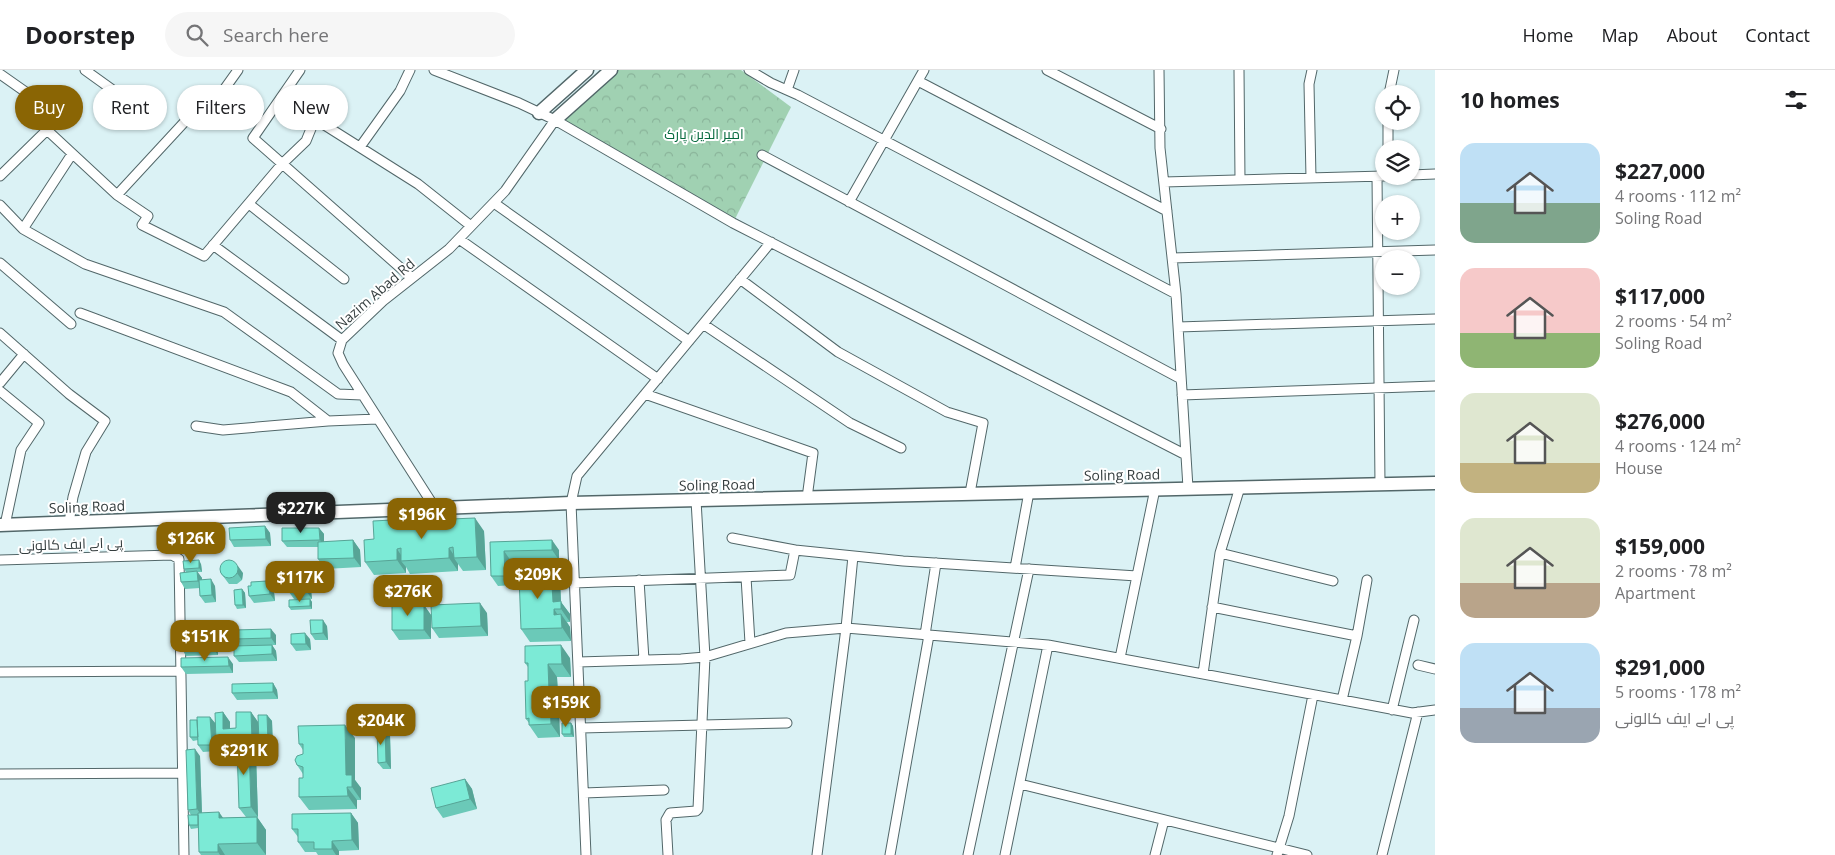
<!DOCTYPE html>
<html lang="en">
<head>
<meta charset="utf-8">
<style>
  :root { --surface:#fff; --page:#f6f6f6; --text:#202124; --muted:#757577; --line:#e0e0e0; --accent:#8a6504 }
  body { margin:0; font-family:"Open Sans",Cairo,sans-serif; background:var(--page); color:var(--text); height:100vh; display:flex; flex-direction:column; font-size:19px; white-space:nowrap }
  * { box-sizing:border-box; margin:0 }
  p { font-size:16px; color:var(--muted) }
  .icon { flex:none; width:28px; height:28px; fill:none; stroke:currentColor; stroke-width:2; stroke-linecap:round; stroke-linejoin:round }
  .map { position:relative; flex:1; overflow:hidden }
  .side { display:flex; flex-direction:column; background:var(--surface); width:400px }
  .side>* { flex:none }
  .guide { position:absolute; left:15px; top:15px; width:475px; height:45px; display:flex; gap:10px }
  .fabs { position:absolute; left:1375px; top:15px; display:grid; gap:10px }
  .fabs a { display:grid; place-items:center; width:45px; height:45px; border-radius:50%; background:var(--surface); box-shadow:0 1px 4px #0004; font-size:25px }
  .price { position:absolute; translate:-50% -42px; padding:0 11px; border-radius:10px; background:var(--accent); color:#fff; font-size:16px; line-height:32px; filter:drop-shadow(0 1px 2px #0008) }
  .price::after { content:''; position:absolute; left:50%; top:30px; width:15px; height:11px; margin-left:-8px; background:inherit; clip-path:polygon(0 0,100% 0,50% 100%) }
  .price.current { background:#222; color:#fff }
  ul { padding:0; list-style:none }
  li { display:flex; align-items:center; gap:15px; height:125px; padding:0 25px }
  li span { display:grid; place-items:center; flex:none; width:140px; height:100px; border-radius:15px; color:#555 }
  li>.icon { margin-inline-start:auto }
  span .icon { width:60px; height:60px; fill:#fffc; stroke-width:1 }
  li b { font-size:21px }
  h2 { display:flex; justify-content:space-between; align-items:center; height:60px; padding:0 25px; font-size:21px }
  .tag { padding:0 18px; border-radius:22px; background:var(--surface); box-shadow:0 1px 4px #0004; font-size:18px; line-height:45px }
  .tag.current { background:var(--accent); color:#fff }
  header { display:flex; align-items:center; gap:30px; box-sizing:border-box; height:70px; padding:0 25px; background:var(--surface); border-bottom:1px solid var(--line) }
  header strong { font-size:24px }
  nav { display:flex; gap:28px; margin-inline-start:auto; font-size:18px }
  .search { width:350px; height:45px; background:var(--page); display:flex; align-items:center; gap:12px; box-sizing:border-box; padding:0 18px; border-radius:28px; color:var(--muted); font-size:19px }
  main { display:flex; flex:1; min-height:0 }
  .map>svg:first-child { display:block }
  .park { fill:url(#park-crowns) }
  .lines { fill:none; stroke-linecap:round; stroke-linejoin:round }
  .street-casing { stroke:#526769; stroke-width:11 }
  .secondary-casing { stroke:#526769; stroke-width:15 }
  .street { stroke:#fff; stroke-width:9 }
  .secondary { stroke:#fff; stroke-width:12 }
  .wall { fill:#6bc9b8 }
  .shaded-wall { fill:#57a496 }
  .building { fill:#7cead6; stroke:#57a496 }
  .labels { text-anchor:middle; stroke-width:4; stroke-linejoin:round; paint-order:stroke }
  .park-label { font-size:14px; fill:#05693d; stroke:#fff }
  .street-label { font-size:14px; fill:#343d3e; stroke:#fff }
</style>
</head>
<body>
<header>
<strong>Doorstep</strong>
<div class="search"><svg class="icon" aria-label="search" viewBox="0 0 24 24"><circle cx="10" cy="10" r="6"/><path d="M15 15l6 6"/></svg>Search here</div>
<nav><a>Home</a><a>Map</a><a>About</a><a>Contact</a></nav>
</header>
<main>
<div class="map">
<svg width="1435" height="785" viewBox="0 0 1435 785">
  <defs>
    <pattern id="park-crowns" width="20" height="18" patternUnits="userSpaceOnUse" patternTransform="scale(1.25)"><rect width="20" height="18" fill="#a0d1b2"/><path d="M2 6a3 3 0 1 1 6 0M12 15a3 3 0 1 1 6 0" fill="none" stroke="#8ab49a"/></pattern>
  </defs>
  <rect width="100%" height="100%" fill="#dbf2f5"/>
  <path class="park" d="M611,0H741L791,37L733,153L555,50Z"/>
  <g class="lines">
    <defs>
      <path id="street" d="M85,0L128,31
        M300,0L253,68L412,208
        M434,0L519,33L555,50L733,153L1186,385
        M749,0L771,13L798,25L1176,224
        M1047,0L1161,59
        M1159,0L1160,78L1176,224L1188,418
        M1239,0L1240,109
        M0,4L47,37
        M918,11L1167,141
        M787,20L794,0
        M1389,24L1394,0
        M218,28L238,0
        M360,77L400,21L410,0
        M1388,79V51
        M762,85L1181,309
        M1411,105L1435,104
        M0,106L47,60L117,125L148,146L142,155L204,186L282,94L306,71L315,49L418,114L471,156
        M1377,106L1380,414
        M1311,108L1309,14L1312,0
        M1164,112L1384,106
        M117,125L190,46L207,21
        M849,132L924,0
        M494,133L689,271
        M249,134L344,209
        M0,135L23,159L85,194L224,242L338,324L362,325
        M23,159L72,84
        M459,169L658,309
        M213,175L342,270
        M1172,188L1435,180
        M0,193L71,254
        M740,209L838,282L947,342L983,353L970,423
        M80,243L291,322L328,351L377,349
        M703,254L850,353L901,378
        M1178,257L1435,249
        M0,263L69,324L105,351L86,382L73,427L69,453
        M0,313L24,284
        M0,321L39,353L21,380L5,455
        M645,324L813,383L807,428
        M1182,325L1435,316
        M196,356L223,360L328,351
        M435,438L343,294L338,283L342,270L383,231L449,179L505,121L555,50
        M732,468L795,480L903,491L1137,506
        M1220,483L1333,511
        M0,490L172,485L179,489L184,785
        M1015,498L1029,422
        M746,507L750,573
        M639,510L644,590
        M574,513L790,505L795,480
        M1212,537L1357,566
        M925,565L936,493
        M1120,588L1155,419
        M578,592L681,589L705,587L786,563L846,558L1048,575L1412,643L1435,640
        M1418,595L1435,599
        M0,602L180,601
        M1203,604L1220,483L1240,417
        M1342,630L1357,566L1367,510
        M1392,640L1414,550
        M581,658L787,653
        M0,704L182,703
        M1020,714L1307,785
        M584,723L664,720
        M586,785L571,433L577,406L771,172
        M668,785L666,750L670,743L696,741L698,739L705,587L696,430
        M817,785L846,558L853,486
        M890,785L929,565
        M968,785L1029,499
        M1005,785L1048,575
        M1155,785L1164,750
        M1277,785L1289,746L1313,625
        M1382,785L1418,642"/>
      <path id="secondary" d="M539,43L587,0
        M555,50L611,0
        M0,455L571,433L1435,413"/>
    </defs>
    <use href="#street" class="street-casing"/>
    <use href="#secondary" class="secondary-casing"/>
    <use href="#street" class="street"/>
    <use href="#secondary" class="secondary"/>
  </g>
  <path class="wall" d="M451,455L484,461L486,500L463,501L458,494V501L410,504L406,497V503L374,505L365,492L397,457Z
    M265,456L270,463L271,476L234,477L230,470Z
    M319,458L324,464V472L353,470L360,480L361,497L325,499L318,489V477H287L282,471Z
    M490,472L559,480V490L511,491L512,515L498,516L491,506Z
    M201,494L202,502H197L202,508V510L215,516L216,532L205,533L200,526V518L185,519L181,512L186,502L184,499Z
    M551,497L560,510L561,532L570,544V552H567L570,557L571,571L530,572L521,559L524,505L533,501Z
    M220,502L243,503L242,510L237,514H229Z
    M307,513L311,520L312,529H294L289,522Z
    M272,517L274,522L275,531L254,533L249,526Z
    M242,519L245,523L246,538L237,539L235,535Z
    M310,529L312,532V539L291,540L289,537Z
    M424,535L431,545V569L399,570L392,560Z
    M487,543L488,566L439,568L432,558Z
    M327,556L328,570H315L311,564Z
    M213,564L217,571L218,585L186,586L182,579Z
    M276,565V575H272L276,581L277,591L239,592L234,586L239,576L234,569Z
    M310,569L311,580L296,581L291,574Z
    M570,588L571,607H557L558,620L572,633V642L559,643L560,667L538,668L529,655V653L526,649L528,611V597L525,593Z
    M233,594V603L186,604L181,597Z
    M273,613L277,620L278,629L237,630L232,623Z
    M223,642L230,652V659L236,658L251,642L258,652L259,680H253L256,685L258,747H257L266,760V785H201L199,782L198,758L191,759L189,755L191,745L188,740L200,686L202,743L224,748L246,747L239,738L237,681H223L216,671V681L203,682L198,675V670L193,671L190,667L197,650L210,647L215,653Z
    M267,645L272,651L273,679H264L259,673Z
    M571,653L573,656L574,667H564L562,664Z
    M390,665L391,699H383L378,693Z
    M355,668V710L361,718V730H357V739L309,740L299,727L303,708V704L297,695L303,684V680L299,674Z
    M465,709L472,719L477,739L443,748L436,738Z
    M351,743L358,753L359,780L339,781V785H318L316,782H305L298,772V767L292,759Z"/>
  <path class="shaded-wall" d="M445,448L455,461L446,455Z
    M475,448L484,461L486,500L477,487Z
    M392,450L402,463L393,457Z
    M265,456L270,463L271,476L266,469Z
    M319,458L324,464V477L320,470Z
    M353,470L360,480L361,497L354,488Z
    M552,470L559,480V490L552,480Z
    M449,478L456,488H454L458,494V501L449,488Z
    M397,479L405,491H401L406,497V503L397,490Z
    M504,481L511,491L512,515L505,506Z
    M199,490L201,494L202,502L199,498Z
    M238,496L243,503L242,510L237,503Z
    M551,497L560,510L561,532L570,544V552L561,539L553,532Z
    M197,501L202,508V518L198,511Z
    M211,509L215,516L216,532L212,525Z
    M267,511L274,522L275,531L270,524L267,515Z
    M307,513L311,520L312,529L307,522Z
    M242,519L245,523L246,538L243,535Z
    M310,529L312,532V539L310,536Z
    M480,533L487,543L488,566L481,556Z
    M424,535L431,545V569L424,560Z
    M554,539L561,550V544L570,557L571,571L554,545Z
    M323,550L327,556L328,570L323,563Z
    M271,559L276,565V575L271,568Z
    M305,563L310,569L311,580L306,574Z
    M213,564L217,571L218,585L213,578Z
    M272,575L276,581L277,591L272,584Z
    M561,575L570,588L571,607L562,594Z
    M228,587L233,594V603L229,596Z
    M548,594L557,607L558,629L549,621Z
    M273,613L277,620L278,629L273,622Z
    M562,620L572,633V642L563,629Z
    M550,630L559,643L560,667L551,654Z
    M223,642L230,652V669L223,659Z
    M251,642L258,652L259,680L252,670Z
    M267,645L272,651L273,679L268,672Z
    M210,647L215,653L216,681L212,675Z
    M571,653L573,656L574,667L571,664Z
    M345,655L355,668V710L361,718V730L352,717L346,705Z
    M385,659L390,665L391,699L386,692Z
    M249,675L256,685L258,747L251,737Z
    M195,679L200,686L202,746L197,739Z
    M465,709L472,719L477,739L470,729Z
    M347,717L357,730V739L348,726Z
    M219,742L228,755L219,748Z
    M351,743L358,753L359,780L352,770Z
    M257,747L266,760V785L257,773Z
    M332,771L339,781V785H336L332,779Z
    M218,774L225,785H220L218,782Z"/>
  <path class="building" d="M445,448L446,455H451V449L475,448L477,487L454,488L453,477L449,478V488L401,491V478L397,479V490L365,492L364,470L374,469L373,451L392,450L393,457H401L400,450Z
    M265,456L266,469L230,470L229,458Z
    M282,458H319L320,470L282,471Z
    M353,470L354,488L318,489V472Z
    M552,470V480L504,481L505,506H491L490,472Z
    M199,490V498L184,499L183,491Z
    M220 499a9 9 0 1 1 18 0a9 9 0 1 1-18 0Z
    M551,497L553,532L561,531V539H554V545L561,544L562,558L521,559L519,506L524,505L523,501H533V498Z
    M197,501L198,511L181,512L180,503Z
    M211,509L212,525L200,526L199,510Z
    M267,511V515H269L270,524L249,526L248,516H251V512Z
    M289,513H307V522H289Z
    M242,519L243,535H235L234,520Z
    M310,529V536L289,537V530Z
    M480,533L481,556L432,558L431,535Z
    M392,535H424V560H392Z
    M310,550H323V563L311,564Z
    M271,559V568L234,569V560Z
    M305,563L306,574H291V564Z
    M213,564V578L182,579L181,565Z
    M272,575V584L234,586V576Z
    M561,575L562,594H548L549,621L562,620L563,629L550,630L551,654L529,655V648L526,649L525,611H528V593H525V576Z
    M228,587L229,596L181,597V588Z
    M273,613V622L232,623V614Z
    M223,642V659L236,658V642H251L252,670L216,671L215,643Z
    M258,645H267L268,672L259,673Z
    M197,647H210L212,675H198Z
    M190,650H197L198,667H190Z
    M562,653H571V664H562Z
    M345,655L346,705H352V717H347L348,726L299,727V708H303V697L297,695L295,690L297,686L303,684V674H299L298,656Z
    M377,659H385L386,692L378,693Z
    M237,675H249L251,737L239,738Z
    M195,679L197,739L188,740L186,680Z
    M465,709L470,729L436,738L431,718Z
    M219,742V748L257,747V773L218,774V782H199L198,743Z
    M351,743L352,770L332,771V779H314V772H298V759H292V744Z
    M188,745H198V755H189Z"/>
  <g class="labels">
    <g class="park-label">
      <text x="704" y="69">امیر الدین پارک</text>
    </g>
    <g class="street-label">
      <text transform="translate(375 224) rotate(-41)" y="5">Nazim Abad Rd</text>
      <text transform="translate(1122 405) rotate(-1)" y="5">Soling Road</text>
      <text transform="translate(717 415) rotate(-1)" y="5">Soling Road</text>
      <text transform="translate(87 437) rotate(-2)" y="5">Soling Road</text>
      <text transform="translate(71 474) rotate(-2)" y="5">پی اے ایف کالونی</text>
    </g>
  </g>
</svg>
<div class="fabs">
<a><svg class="icon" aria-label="locate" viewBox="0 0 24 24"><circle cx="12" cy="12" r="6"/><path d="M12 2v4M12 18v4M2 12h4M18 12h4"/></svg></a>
<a><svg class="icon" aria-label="layers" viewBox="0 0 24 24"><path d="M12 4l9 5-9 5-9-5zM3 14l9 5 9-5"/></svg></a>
<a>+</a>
<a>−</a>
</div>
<b class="price current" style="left:301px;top:464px">$227K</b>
<b class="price" style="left:422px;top:470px">$196K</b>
<b class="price" style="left:191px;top:494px">$126K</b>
<b class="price" style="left:538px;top:530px">$209K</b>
<b class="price" style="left:300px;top:533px">$117K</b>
<b class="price" style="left:408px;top:547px">$276K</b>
<b class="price" style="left:205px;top:592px">$151K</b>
<b class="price" style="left:566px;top:658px">$159K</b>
<b class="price" style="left:381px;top:676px">$204K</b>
<b class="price" style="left:244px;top:706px">$291K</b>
<div class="guide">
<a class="tag current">Buy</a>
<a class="tag">Rent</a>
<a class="tag">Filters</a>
<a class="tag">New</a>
</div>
</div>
<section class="side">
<h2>10 homes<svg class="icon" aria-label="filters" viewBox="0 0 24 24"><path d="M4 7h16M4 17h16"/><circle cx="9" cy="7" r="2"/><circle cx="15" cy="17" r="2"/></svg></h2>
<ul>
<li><span style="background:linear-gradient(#bfe0f5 60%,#7fa58c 0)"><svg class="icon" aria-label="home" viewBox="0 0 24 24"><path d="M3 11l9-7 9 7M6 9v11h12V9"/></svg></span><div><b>$227,000</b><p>4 rooms · 112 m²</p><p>Soling Road</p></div></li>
<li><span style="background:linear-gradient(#f6c9c9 65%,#8fb573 0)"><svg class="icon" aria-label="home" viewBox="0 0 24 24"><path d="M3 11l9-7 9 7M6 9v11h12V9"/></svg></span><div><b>$117,000</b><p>2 rooms · 54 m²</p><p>Soling Road</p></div></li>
<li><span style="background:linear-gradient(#dfe7d0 70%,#c2b280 0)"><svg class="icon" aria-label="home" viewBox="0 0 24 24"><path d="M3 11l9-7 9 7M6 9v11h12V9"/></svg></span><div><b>$276,000</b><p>4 rooms · 124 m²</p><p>House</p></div></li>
<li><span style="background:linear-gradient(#dfe7d0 65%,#b9a48a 0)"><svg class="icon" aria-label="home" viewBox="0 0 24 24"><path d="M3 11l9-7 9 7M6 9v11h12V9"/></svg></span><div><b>$159,000</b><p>2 rooms · 78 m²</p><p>Apartment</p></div></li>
<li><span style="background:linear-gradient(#bfe0f5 65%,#9aa5b1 0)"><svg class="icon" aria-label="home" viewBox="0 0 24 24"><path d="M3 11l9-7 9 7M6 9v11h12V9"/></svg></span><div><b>$291,000</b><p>5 rooms · 178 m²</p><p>پی اے ایف کالونی</p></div></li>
</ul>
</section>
</main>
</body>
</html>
